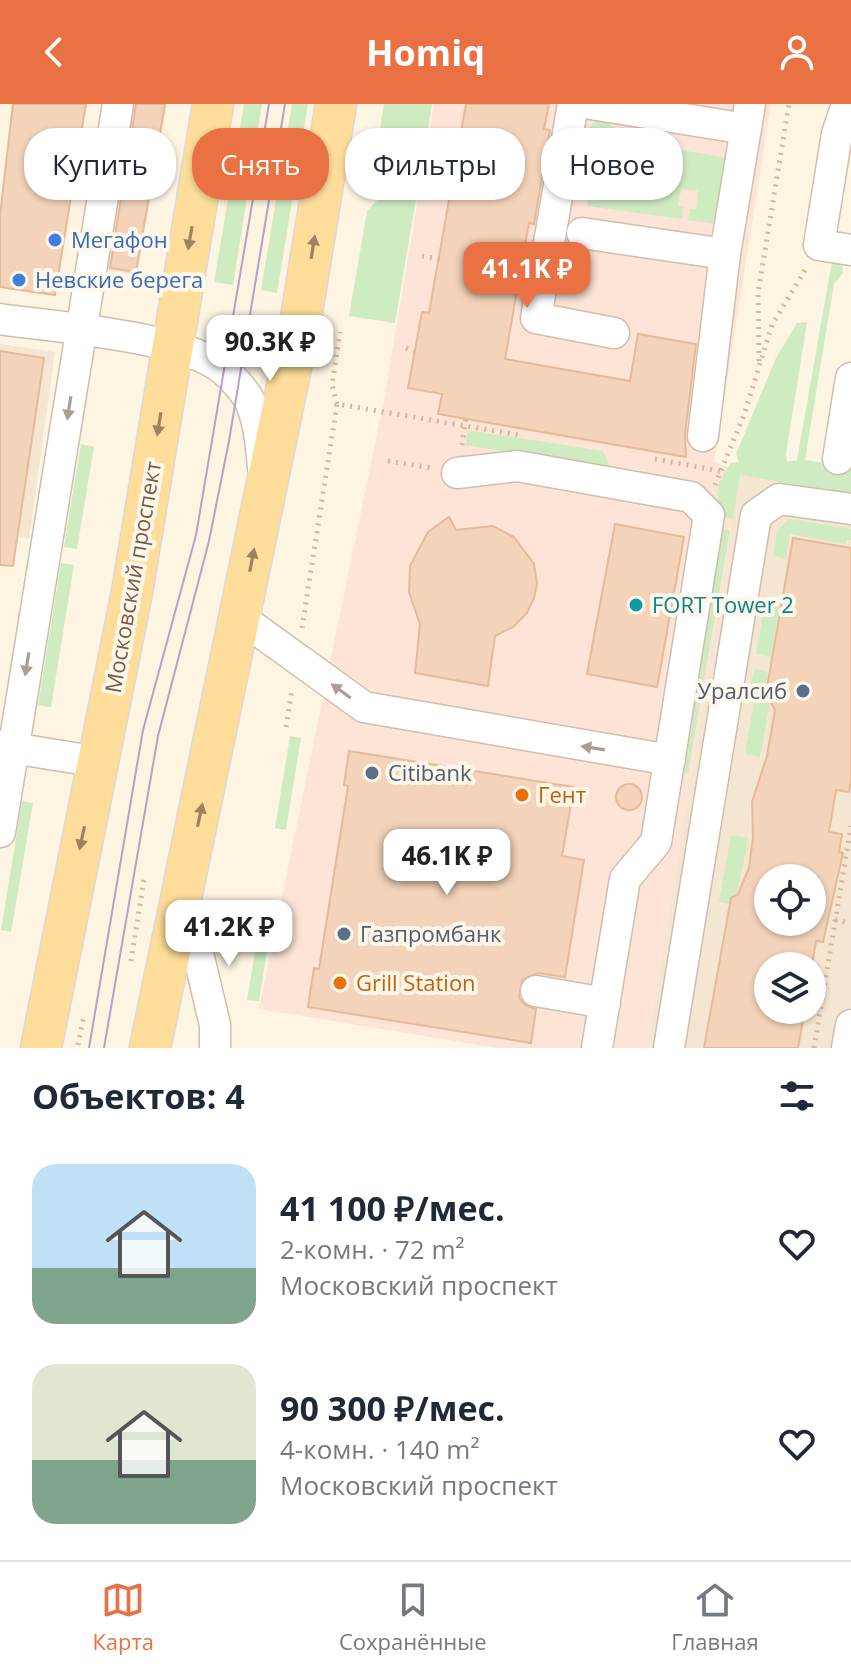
<!DOCTYPE html>
<html lang="ru">
<head>
<meta charset="utf-8">
<style>
  :root { --surface:#fff; --page:#f2f2f3; --text:#1f2937; --muted:#747a83; --line:#e0e1e3; --accent:#ea7144 }
  body { margin:0; font-family:"Open Sans",sans-serif; background:var(--page); color:var(--text); height:100vh; display:flex; flex-direction:column; font-size:30px; white-space:nowrap }
  * { box-sizing:border-box; margin:0 }
  p { font-size:26px; color:var(--muted) }
  .icon { flex:none; width:44px; height:44px; fill:none; stroke:currentColor; stroke-width:2; stroke-linecap:round; stroke-linejoin:round }
  .map { position:relative; height:944px; overflow:hidden }
  .details { display:flex; flex-direction:column; background:var(--surface); flex:1 }
  .details>* { flex:none }
  .hud { position:absolute; left:24px; top:24px; width:804px; height:72px; display:flex; gap:16px }
  .fabs { position:absolute; left:754px; top:760px; display:grid; gap:16px }
  .fabs a { display:grid; place-items:center; width:72px; height:72px; border-radius:50%; background:var(--surface); box-shadow:0 2px 6px #0004; font-size:40px }
  .price { position:absolute; translate:-50% -68px; padding:0 18px; border-radius:16px; background:#fff; color:#222; font-size:26px; line-height:52px; filter:drop-shadow(0 2px 4px #0008) }
  .price::after { content:''; position:absolute; left:50%; top:48px; width:24px; height:18px; margin-left:-12px; background:inherit; clip-path:polygon(0 0,100% 0,50% 100%) }
  .price.selected { background:var(--accent); color:#fff }
  ul { padding:0; list-style:none }
  li { display:flex; align-items:center; gap:24px; height:200px; padding:0 32px }
  li span { display:grid; place-items:center; flex:none; width:224px; height:160px; border-radius:24px; color:#555 }
  li>.icon { margin-inline-start:auto }
  span .icon { width:96px; height:96px; fill:#fffc; stroke-width:1 }
  li b { font-size:34px }
  h2 { display:flex; justify-content:space-between; align-items:center; height:96px; padding:0 32px; font-size:34px }
  .chip { padding:0 28px; border-radius:32px; background:var(--surface); box-shadow:0 2px 6px #0004; font-size:28px; line-height:72px }
  .chip.selected { background:var(--accent); color:#fff }
  header { display:flex; justify-content:space-between; align-items:center; height:104px; padding:0 32px; background:var(--accent); color:#fff; font-size:36px; font-weight:700 }
  .tabs { display:flex; justify-content:space-around; align-items:center; height:112px; border-top:2px solid var(--line); background:var(--surface); font-size:22px; color:var(--muted) }
  .tabs a { display:grid; justify-items:center; gap:4px }
  .tabs .selected { color:var(--accent) }
  .map>svg:first-child { display:block }
  .residential { fill:#f5e6d1; fill-rule:evenodd }
  .commercial { fill:#fde4d6 }
  .green { fill:#cfebc1 }
  .building { fill:#f3d3b9; stroke:#e6ba99; stroke-width:2; fill-rule:evenodd }
  .lines { fill:none; stroke-linecap:round; stroke-linejoin:round }
  .minor-casing { stroke:#d0beac; stroke-width:33 }
  .major-casing { stroke:#ded7d3; stroke-width:43 }
  .path { stroke:#d8b69c; stroke-width:5; stroke-dasharray:2 6; stroke-linecap:butt }
  .minor { stroke:#fff; stroke-width:30 }
  .major { stroke:#fddd99; stroke-width:40 }
  .tram { stroke:#b7a1c6; stroke-width:2 }
  .oneway { fill:#9e8160 }
  .oneway2 { fill:#ac9c91 }
  .shop-dot { fill:#3f7fe0; stroke:#fff7e9; stroke-width:3 }
  .culture-dot { fill:#0f9aa8; stroke:#fff7e9; stroke-width:3 }
  .service-dot { fill:#5c6f8a; stroke:#fff7e9; stroke-width:3 }
  .food-dot { fill:#e8710a; stroke:#fff7e9; stroke-width:3 }
  .labels { text-anchor:middle; stroke-width:8; stroke-linejoin:round; paint-order:stroke }
  .shop-label { font-size:22px; fill:#366cbe; stroke:#fff7e9; text-anchor:start }
  .street-label { font-size:22px; fill:#755a48; stroke:#fff7e9 }
  .culture-label { font-size:22px; fill:#0d838f; stroke:#fff7e9; text-anchor:start }
  .service-label { font-size:22px; fill:#4e5e75; stroke:#fff7e9; text-anchor:start }
  .food-label { font-size:22px; fill:#c56008; stroke:#fff7e9; text-anchor:start }
</style>
</head>
<body>
<header><svg class="icon" aria-label="back" viewBox="0 0 24 24"><path d="M15 5l-7 7 7 7"/></svg>Homiq<svg class="icon" aria-label="person" viewBox="0 0 24 24"><circle cx="12" cy="8" r="4"/><path d="M4 21q1-7 8-7t8 7"/></svg></header>
<div class="map">
<svg width="851" height="944" viewBox="0 0 851 944">
  <rect width="100%" height="100%" fill="#fdf4e2"/>
  <path class="residential" d="M0,240L55,248L29,435L0,430Z
    M851,365V944H647L740,369ZM768,774H812V818H768ZM768,862H812V906H768Z"/>
  <path class="commercial" d="M133,0H167L137,172L104,166Z
    M434,0H771L714,358L740,369L647,944H498L259,905L384,296Z"/>
  <path class="green" d="M244,0H262L233,181L214,178Z
    M292,0H308L277,189L261,186Z
    M384,0H432L427,31L370,87Z
    M596,15H608L621,36L729,54L722,121L688,116L690,105H696L698,87L681,85L678,102L683,103L682,115L587,102L588,94L567,91L575,42Z
    M424,48L395,219L349,212L367,107Z
    M832,157L842,160L843,169L834,180L805,356L851,363V390L740,371L733,415L722,413C716,383 714,388 730,359L739,358L736,350L776,254L797,219L807,218L786,350L787,358L797,356Z
    M468,326L603,347L611,365L466,341Z
    M81,340L94,343L77,445L64,443Z
    M789,415L851,425V436H847L846,440L790,430L786,455L773,452L777,427Z
    M720,425L730,426L688,669L681,668Z
    M61,459L74,461L51,603L38,601Z
    M765,498L780,500L771,553L756,550Z
    M754,565L768,568L765,590L770,598L760,653L745,650L753,604L749,588Z
    M290,632L301,634L286,726L275,724Z
    M22,697L33,699L11,828L1,826Z
    M731,731L749,734L734,801L719,798Z
    M263,801L274,803L259,897L247,896Z"/>
  <path class="building" d="M13,0H86L55,191L0,183V111Z
    M136,0H165L136,168L110,164Z
    M466,0H549L544,25L550,26L534,120L529,119L505,255L630,277L638,230L696,240L685,330L686,353L438,310L442,290L408,284L422,208L429,209Z
    M0,247L44,254L13,462L0,461Z
    M449,413L456,426L493,422L514,433L534,460L537,480L534,494L527,509L513,523L495,532L488,582L415,569L420,520L409,488L410,462L428,428Z
    M615,420L684,433L657,583L587,570Z
    M793,434L851,444V676L849,688L836,686L829,728L842,730L839,748L843,749L823,838L816,837L812,862H768V906H805L798,944H704L731,794L738,790L749,764L753,733L752,698L767,652L775,606L766,589ZM768,774H812V818H768Z
    M349,647L574,683L562,752L584,756L565,873L538,869L522,876L519,894L525,901L536,905L531,939L308,903L314,864L319,865L348,682L344,681Z
    M616 693a13 13 0 1 1 26 0a13 13 0 1 1-26 0Z"/>
  <g class="lines">
    <defs>
      <path id="minor" d="M573,0L536,214L614,229
        M591,0L746,25
        M847,0L837,30L819,141L851,146
        M582,129L725,150
        M0,215C56,223 158,231 206,255C222,262 237,278 247,292C259,312 261,341 263,364
        M703,332L725,150L750,0
        M838,355L851,274
        M457,369L517,362L691,393L709,411L656,738L625,775L597,944
        M241,514L364,603L670,656
        M0,642L99,658
        M0,728L118,0
        M185,794L215,921V944
        M536,887L605,899
        M669,944L756,411L779,395L851,405
        M847,944L851,921"/>
      <path id="major" d="M41,944L132,488L213,0
        M150,944L300,220L336,0"/>
    </defs>
    <use href="#minor" class="minor-casing"/>
    <use href="#major" class="major-casing"/>
    <path class="path" d="M422,152L445,156
      M406,244L415,247
      M759,257L758,189L789,0
      M337,300L332,281L340,228
      M462,341L466,315
      M655,355L720,367
      M388,357L432,364
      M715,381L744,311L772,221L807,163
      M302,524L337,300L519,331
      M286,623L292,585
      M835,816L850,819
      M131,857L144,775
      M78,941L84,912
      M814,944L851,722"/>
    <use href="#minor" class="minor"/>
    <use href="#major" class="major"/>
    <path class="tram" d="M89,944L143,626L196,431L269,0
      M104,944L158,632L209,437L229,337L285,0"/>
  </g>
  <defs><path id="oneway-solid" d="M-6-.8H1V-3.2L6.5 0L1 3.2V.8H-6Z" transform="scale(2)"/></defs>
  <g class="oneway">
    <use href="#oneway-solid" transform="translate(190 134) rotate(100)"/>
    <use href="#oneway-solid" transform="translate(313 143) rotate(-81)"/>
    <use href="#oneway-solid" transform="translate(159 320) rotate(99)"/>
    <use href="#oneway-solid" transform="translate(252 456) rotate(-79)"/>
    <use href="#oneway-solid" transform="translate(200 711) rotate(-78)"/>
    <use href="#oneway-solid" transform="translate(82 734) rotate(102)"/>
  </g>
  <g class="oneway2">
    <use href="#oneway-solid" transform="translate(69 304) rotate(99)"/>
    <use href="#oneway-solid" transform="translate(27 560) rotate(99)"/>
    <use href="#oneway-solid" transform="translate(341 587) rotate(-144)"/>
    <use href="#oneway-solid" transform="translate(593 644) rotate(-171)"/>
  </g>
  <g class="shop-dot">
    <circle cx="55" cy="136" r="8"/>
    <circle cx="19" cy="176" r="8"/>
  </g>
  <circle class="culture-dot" cx="636" cy="501" r="8"/>
  <g class="service-dot">
    <circle cx="803" cy="587" r="8"/>
    <circle cx="372" cy="669" r="8"/>
    <circle cx="344" cy="830" r="8"/>
  </g>
  <g class="food-dot">
    <circle cx="522" cy="691" r="8"/>
    <circle cx="340" cy="879" r="8"/>
  </g>
  <g class="labels">
    <g class="shop-label">
      <text x="71" y="144">Мегафон</text>
      <text x="35" y="184">Невские берега</text>
    </g>
    <g class="street-label">
      <text transform="translate(133 473) rotate(-80)" y="8">Московский проспект</text>
    </g>
    <g class="culture-label">
      <text x="652" y="509">FORT Tower 2</text>
    </g>
    <g class="service-label">
      <text x="787" y="595" text-anchor="end">Уралсиб</text>
      <text x="388" y="677">Citibank</text>
      <text x="360" y="838">Газпромбанк</text>
    </g>
    <g class="food-label">
      <text x="538" y="699">Гент</text>
      <text x="356" y="887">Grill Station</text>
    </g>
  </g>
</svg>
<div class="fabs">
<a><svg class="icon" aria-label="locate" viewBox="0 0 24 24"><circle cx="12" cy="12" r="6"/><path d="M12 2v4M12 18v4M2 12h4M18 12h4"/></svg></a>
<a><svg class="icon" aria-label="layers" viewBox="0 0 24 24"><path d="M12 4l9 5-9 5-9-5zM3 14l9 5 9-5"/></svg></a>
</div>
<b class="price selected" style="left:527px;top:206px">41.1K ₽</b>
<b class="price" style="left:270px;top:279px">90.3K ₽</b>
<b class="price" style="left:447px;top:793px">46.1K ₽</b>
<b class="price" style="left:229px;top:864px">41.2K ₽</b>
<div class="hud">
<a class="chip">Купить</a>
<a class="chip selected">Снять</a>
<a class="chip">Фильтры</a>
<a class="chip">Новое</a>
</div>
</div>
<section class="details">
<h2>Объектов: 4<svg class="icon" aria-label="filters" viewBox="0 0 24 24"><path d="M4 7h16M4 17h16"/><circle cx="9" cy="7" r="2"/><circle cx="15" cy="17" r="2"/></svg></h2>
<ul>
<li><span style="background:linear-gradient(#bfe0f5 65%,#7fa58c 0)"><svg class="icon" aria-label="home" viewBox="0 0 24 24"><path d="M3 11l9-7 9 7M6 9v11h12V9"/></svg></span><div><b>41 100 ₽/мес.</b><p>2-комн. · 72 m²</p><p>Московский проспект</p></div><svg class="icon" aria-label="heart" viewBox="0 0 24 24"><path d="M12 20l-8-8c-3-5 5-10 8-4 3-6 11-1 8 4z"/></svg></li>
<li><span style="background:linear-gradient(#dfe7d0 60%,#7fa58c 0)"><svg class="icon" aria-label="home" viewBox="0 0 24 24"><path d="M3 11l9-7 9 7M6 9v11h12V9"/></svg></span><div><b>90 300 ₽/мес.</b><p>4-комн. · 140 m²</p><p>Московский проспект</p></div><svg class="icon" aria-label="heart" viewBox="0 0 24 24"><path d="M12 20l-8-8c-3-5 5-10 8-4 3-6 11-1 8 4z"/></svg></li>
</ul>
</section>
<nav class="tabs">
<a class="selected"><svg class="icon" aria-label="map" viewBox="0 0 24 24"><path d="M3 6l6-2 6 2 6-2v14l-6 2-6-2-6 2zM9 4v14M15 6v14"/></svg>Карта</a>
<a><svg class="icon" aria-label="saved" viewBox="0 0 24 24"><path d="M7 4h10v16l-5-4-5 4z"/></svg>Сохранённые</a>
<a><svg class="icon" aria-label="home" viewBox="0 0 24 24"><path d="M3 11l9-7 9 7M6 9v11h12V9"/></svg>Главная</a>
</nav>
</body>
</html>
